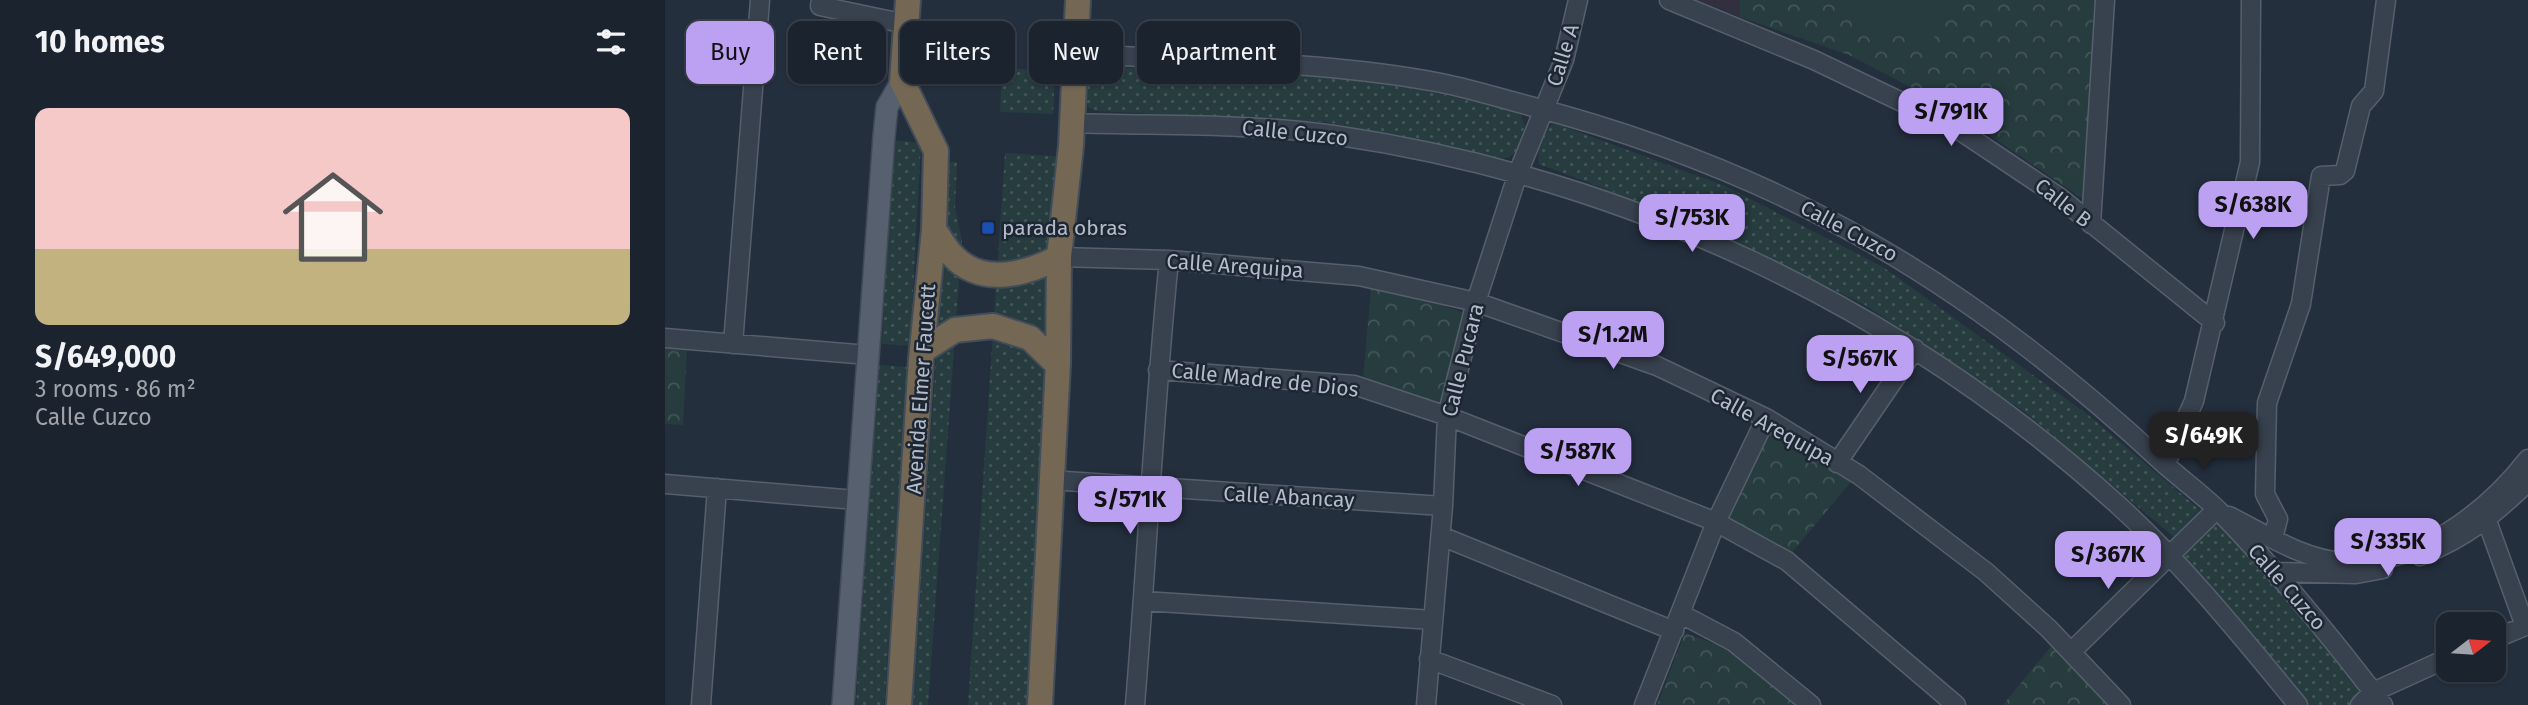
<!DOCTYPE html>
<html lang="en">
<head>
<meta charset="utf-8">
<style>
  :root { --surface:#1b232e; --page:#282f3a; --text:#f1f3f6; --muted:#a0a4aa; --line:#39404a; --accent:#bca0f2 }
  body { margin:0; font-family:"Fira Sans",sans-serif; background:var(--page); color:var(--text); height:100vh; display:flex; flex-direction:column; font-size:26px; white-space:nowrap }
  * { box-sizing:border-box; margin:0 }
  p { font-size:23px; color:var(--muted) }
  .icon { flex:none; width:38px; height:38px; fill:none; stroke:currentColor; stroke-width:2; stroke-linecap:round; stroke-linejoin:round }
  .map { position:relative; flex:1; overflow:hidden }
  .drawer { display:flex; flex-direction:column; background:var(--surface); width:665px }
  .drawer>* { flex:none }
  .banner { position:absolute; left:21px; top:21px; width:665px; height:63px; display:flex; gap:14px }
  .needle { width:46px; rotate:73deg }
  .controls { position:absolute; left:1771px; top:612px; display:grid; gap:14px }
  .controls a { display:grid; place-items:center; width:70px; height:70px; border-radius:14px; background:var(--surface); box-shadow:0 2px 5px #0004,0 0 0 2px var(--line); font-size:35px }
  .price { position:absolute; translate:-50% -60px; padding:0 16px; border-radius:14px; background:var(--accent); color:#111; font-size:23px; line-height:46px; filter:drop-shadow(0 2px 4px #0008) }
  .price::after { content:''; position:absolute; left:50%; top:42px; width:21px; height:16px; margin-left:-10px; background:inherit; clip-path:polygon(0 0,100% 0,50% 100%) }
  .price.selected { background:#222; color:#fff }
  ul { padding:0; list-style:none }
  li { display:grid; align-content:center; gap:14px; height:371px; padding:0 35px }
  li+li { border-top:2px solid var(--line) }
  li span { display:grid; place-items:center; height:217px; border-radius:14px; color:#555 }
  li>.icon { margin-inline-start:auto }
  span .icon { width:126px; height:126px; fill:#fffc; stroke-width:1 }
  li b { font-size:30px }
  h2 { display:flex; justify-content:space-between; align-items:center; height:84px; padding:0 35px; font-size:30px }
  .tag { padding:0 24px; border-radius:14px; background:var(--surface); box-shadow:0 2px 5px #0004,0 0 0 2px var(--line); font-size:24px; line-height:63px }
  .tag.selected { background:var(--accent); color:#111 }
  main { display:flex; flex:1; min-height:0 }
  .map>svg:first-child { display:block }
  .medical { fill:#32303f }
  .grass { fill:url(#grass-dots) }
  .park { fill:url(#park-crowns) }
  .pitch { fill:#263c3f }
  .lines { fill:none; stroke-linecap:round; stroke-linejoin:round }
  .minor-casing { stroke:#565f6c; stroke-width:21 }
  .major-casing { stroke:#414a57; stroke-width:24 }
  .highway-casing { stroke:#434c59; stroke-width:28 }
  .minor { stroke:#38414e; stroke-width:18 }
  .major { stroke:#56606e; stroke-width:21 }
  .highway { stroke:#746855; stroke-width:24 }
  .transit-dot { fill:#1a4fb4; stroke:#1d2633; stroke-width:2.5 }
  .labels { text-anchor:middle; stroke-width:5; stroke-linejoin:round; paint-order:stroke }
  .street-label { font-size:21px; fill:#b4bcc9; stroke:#1d2633 }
  .poi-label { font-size:21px; fill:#b4bcc9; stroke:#1d2633; text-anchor:start }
</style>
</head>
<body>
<main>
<section class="drawer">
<h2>10 homes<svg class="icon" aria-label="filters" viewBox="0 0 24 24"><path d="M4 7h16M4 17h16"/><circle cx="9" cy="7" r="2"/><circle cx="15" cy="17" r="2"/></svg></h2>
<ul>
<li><span style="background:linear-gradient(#f6c9c9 65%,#c2b280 0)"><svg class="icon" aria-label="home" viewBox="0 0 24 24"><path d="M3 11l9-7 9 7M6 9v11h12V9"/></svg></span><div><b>S/649,000</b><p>3 rooms · 86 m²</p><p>Calle Cuzco</p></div></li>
</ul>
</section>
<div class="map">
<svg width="1863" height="705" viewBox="0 0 1863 705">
  <defs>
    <pattern id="grass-dots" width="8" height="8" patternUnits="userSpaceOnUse" patternTransform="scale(1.75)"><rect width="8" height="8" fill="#263c3f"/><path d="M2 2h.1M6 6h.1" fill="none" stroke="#435659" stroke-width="1.8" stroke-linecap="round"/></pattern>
    <pattern id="park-crowns" width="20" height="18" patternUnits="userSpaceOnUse" patternTransform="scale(1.75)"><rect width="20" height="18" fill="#263c3f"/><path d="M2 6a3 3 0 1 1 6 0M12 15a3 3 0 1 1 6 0" fill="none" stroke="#435659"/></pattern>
  </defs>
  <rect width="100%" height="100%" fill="#242f3e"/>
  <path class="medical" d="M1032,0H1075V17Z"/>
  <path class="grass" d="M432,67L643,73L756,90L854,111L860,126L851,153L838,159L661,122L432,111L424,108L420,100L421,76Z
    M337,68L390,71L388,114L335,112Z
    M889,123L1060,186L1218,267L1422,414L1535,510L1509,537L1360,412L1200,305L1041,227L874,164C872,147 875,133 889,123Z
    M226,140L256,143L245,346L217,344Z
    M340,153L401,157L370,705H303Z
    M284,162H292L290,207L297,241L263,705H248Z
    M213,365L243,367L219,705H191Z
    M1552,518L1704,695L1694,705H1638L1515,558Z"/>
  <path class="park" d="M1075,0H1433L1421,201L1282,106L1184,55L1075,17Z
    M706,289L754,297L799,313L778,404L698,379Z
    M0,345L22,347L18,425L0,424Z
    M1098,419L1191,476L1118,563L1049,530Z
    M1020,633L1066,650L1134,705H992Z
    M1392,639L1451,705H1338Z"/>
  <path class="pitch" d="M1193,0H1277L1268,43L1187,25Z"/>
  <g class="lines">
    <defs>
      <path id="minor" d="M156,0L155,6L241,24
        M1004,0L1149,60L1291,128L1394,197L1550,323
        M410,53C533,62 655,60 776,83C806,89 835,98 865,106C1119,172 1306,284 1497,462C1516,479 1537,494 1555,512C1614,573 1667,638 1718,705
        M407,123C495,126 582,123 669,135C962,178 1234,306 1453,505C1519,565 1576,636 1633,705
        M1426,224L1440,0
        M394,257L504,260L694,276L811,302L992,366L1101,418L1194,475L1321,572L1384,629L1456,705
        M0,338L203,355
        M68,344L95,0
        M493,370L689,385L782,416L1051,522L1122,561L1291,705
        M1172,463L1250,349
        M1500,465L1529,401L1585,162L1586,0
        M385,480L778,506
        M0,484L191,500
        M1564,516C1600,534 1637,559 1678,562C1750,568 1822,512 1863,459
        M1822,521L1860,626
        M776,536L1009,631
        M1608,538L1613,519L1600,494L1602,403L1636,304L1656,176L1675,175L1680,171L1696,106L1709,91L1721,0
        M1755,556C1802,537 1826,517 1863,482
        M1610,572L1691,574L1718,569
        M479,601L768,620
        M1016,614L1069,642L1146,705
        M1829,639L1863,625
        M1406,652L1552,509
        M764,659L887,705
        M36,705L52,488
        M470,705C482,557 489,408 504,260
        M761,705L778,506L782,416L811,302L853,173L899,60L913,0
        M979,705L1051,522L1101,418
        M1695,705L1708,692L1783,658"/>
      <path id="major" d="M178,705L219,136L222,107L237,81"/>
      <path id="highway" d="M269,230C275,238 281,249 288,256C317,287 362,274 394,257
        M257,351L290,330L328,326L365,338L393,365
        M234,705L256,359L269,230L271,151L237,81L243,0
        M375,705L393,364L394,257L406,146L413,0"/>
    </defs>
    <use href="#minor" class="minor-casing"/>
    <use href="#major" class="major-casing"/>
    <use href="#highway" class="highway-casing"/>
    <use href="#minor" class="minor"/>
    <use href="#major" class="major"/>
    <use href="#highway" class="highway"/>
  </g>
  <rect class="transit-dot" x="316" y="221" width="14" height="14" rx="3.5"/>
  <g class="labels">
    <g class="street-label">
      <text transform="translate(898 55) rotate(-73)" y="7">Calle A</text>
      <text transform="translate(630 133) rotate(6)" y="7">Calle Cuzco</text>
      <text transform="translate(1398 203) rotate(38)" y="7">Calle B</text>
      <text transform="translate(1184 231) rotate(28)" y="7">Calle Cuzco</text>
      <text transform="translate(570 266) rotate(4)" y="7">Calle Arequipa</text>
      <text transform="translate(798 360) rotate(-76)" y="7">Calle Pucara</text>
      <text transform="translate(600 380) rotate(6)" y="7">Calle Madre de Dios</text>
      <text transform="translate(256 389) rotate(-86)" y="7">Avenida Elmer Faucett</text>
      <text transform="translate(1107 427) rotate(29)" y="7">Calle Arequipa</text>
      <text transform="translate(624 497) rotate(3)" y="7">Calle Abancay</text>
      <text transform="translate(1622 587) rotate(49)" y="7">Calle Cuzco</text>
    </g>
    <g class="poi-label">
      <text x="337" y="235">parada obras</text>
    </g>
  </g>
</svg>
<div class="controls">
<a><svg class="needle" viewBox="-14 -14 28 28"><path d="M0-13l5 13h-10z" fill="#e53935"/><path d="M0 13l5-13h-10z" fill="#a0a4aa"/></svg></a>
</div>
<b class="price" style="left:1286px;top:148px">S/791K</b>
<b class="price" style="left:1588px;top:241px">S/638K</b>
<b class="price" style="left:1027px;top:254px">S/753K</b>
<b class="price" style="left:948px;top:371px">S/1.2M</b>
<b class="price" style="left:1195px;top:395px">S/567K</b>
<b class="price selected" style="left:1539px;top:472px">S/649K</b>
<b class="price" style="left:913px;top:488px">S/587K</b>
<b class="price" style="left:465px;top:536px">S/571K</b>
<b class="price" style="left:1723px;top:578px">S/335K</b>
<b class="price" style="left:1443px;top:591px">S/367K</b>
<div class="banner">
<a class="tag selected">Buy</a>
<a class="tag">Rent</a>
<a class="tag">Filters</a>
<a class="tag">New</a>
<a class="tag">Apartment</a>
</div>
</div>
</main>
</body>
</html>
